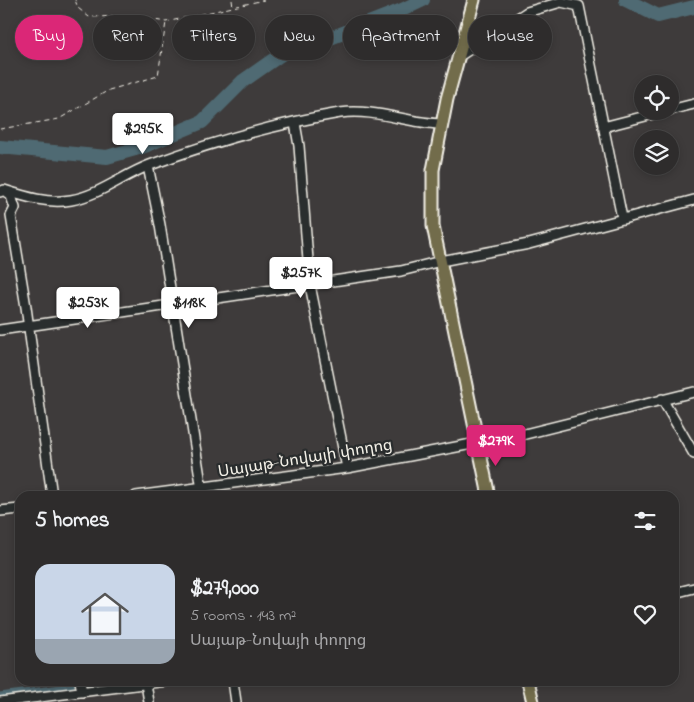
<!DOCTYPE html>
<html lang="en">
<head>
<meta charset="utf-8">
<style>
  :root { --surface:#2e2c2c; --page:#363434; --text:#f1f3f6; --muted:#a7a7a9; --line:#494848; --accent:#db2777 }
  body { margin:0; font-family:"Indie Flower","Noto Sans Armenian",sans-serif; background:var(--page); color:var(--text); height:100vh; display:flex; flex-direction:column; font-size:19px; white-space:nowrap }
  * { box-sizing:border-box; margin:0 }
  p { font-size:16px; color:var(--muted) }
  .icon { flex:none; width:28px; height:28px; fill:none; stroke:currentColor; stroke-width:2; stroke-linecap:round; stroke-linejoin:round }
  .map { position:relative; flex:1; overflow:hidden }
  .details { position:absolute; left:15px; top:491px; width:664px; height:195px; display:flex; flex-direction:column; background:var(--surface); border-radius:15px; box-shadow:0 2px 8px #0003,0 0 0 1px var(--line) }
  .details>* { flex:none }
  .guide { position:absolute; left:15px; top:15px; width:665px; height:45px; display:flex; gap:10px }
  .fabs { position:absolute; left:634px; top:75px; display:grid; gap:10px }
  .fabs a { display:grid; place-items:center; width:45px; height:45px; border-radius:50%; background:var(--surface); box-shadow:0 2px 8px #0003,0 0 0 1px var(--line); font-size:25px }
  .price { position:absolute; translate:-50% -42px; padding:0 11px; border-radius:5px; background:#fff; color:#222; font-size:16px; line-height:32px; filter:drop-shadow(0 1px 2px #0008) }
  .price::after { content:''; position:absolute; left:50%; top:30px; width:15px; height:11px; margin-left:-8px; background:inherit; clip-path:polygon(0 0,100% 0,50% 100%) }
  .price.current { background:var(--accent); color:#fff }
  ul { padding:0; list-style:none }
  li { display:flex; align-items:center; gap:15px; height:125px; padding:0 20px }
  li+li { border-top:1px solid var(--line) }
  li span { display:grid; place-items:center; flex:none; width:140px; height:100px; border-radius:15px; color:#555 }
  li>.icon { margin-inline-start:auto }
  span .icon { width:60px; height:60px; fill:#fffc; stroke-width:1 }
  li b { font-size:21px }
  h2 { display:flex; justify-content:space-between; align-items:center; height:60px; padding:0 20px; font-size:21px }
  .pill { padding:0 18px; border-radius:22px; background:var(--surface); box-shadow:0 2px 8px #0003,0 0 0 1px var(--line); font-size:18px; line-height:45px }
  .pill.current { background:var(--accent); color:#fff }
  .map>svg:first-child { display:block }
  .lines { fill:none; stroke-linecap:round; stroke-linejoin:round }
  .canal { stroke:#4f6b73; stroke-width:9 }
  .river { stroke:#4f6b73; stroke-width:14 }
  .minor-casing { stroke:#f4f1e8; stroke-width:12 }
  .major-casing { stroke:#f4f1e8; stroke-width:15 }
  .path { stroke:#f4f1e8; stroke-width:1; stroke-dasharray:5 4; stroke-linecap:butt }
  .minor { stroke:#2a2d2e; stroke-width:9 }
  .major { stroke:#726c4b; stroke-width:11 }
  .labels { text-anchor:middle; stroke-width:4.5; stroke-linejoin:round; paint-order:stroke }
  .street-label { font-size:16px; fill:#f4f1e8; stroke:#2a2d2e }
</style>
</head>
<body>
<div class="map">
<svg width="694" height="702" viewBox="0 0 694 702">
  <rect width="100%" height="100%" fill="#3e3b3b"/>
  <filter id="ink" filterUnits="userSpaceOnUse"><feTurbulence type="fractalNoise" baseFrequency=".02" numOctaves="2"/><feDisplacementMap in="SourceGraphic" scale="10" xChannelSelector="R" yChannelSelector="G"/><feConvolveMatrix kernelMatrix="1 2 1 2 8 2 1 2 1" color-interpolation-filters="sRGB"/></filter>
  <g filter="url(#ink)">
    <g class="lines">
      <path class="canal" d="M85,682L91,681
        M0,697L77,687"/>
      <path class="river" d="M626,0L658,16L694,7
        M0,147L107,157L142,147L202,122L243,81L293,46L320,42L402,10L423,0"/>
      <defs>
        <path id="minor" d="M458,57L527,12L561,2L579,6L622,218
          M670,110L694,104
          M295,123L299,146L310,285L347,468
          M603,127L665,111
          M148,166L160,225L203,496
          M5,191L11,196L15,208L11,216L26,307L52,496
          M0,192L4,190C26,197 48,204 71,200C100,195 123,175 150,165C212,142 275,124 340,113C374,108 407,123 441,124
          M0,330L401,271L441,261L529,244L694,200
          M662,399L694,454
          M136,496L347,468L477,443L493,442L694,392
          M0,511L20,509
          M674,593L694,588
          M80,681L82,692
          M233,681L236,702
          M146,684L149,702
          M0,702L167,681"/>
        <path id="major" d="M474,0L447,99L433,170V226L489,496
          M528,681L533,702"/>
      </defs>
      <use href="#minor" class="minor-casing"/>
      <use href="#major" class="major-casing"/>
      <path class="path" d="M75,0L78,8L89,17L132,16L166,22L264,0
        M232,0L233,7
        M0,129L59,119L109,90L158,76L166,22"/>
      <use href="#minor" class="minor"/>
      <use href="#major" class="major"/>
    </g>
  </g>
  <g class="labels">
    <g class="street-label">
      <text transform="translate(305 457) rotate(-9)" y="6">Սայաթ-Նովայի փողոց</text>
    </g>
  </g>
</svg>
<div class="fabs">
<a><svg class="icon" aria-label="locate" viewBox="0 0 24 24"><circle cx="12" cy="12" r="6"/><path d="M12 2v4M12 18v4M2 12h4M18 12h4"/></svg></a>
<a><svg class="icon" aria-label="layers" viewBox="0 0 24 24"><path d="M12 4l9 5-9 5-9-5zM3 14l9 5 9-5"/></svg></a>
</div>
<b class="price" style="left:143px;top:155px">$295K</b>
<b class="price" style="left:301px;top:299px">$257K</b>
<b class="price" style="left:88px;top:329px">$253K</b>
<b class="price" style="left:189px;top:329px">$118K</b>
<b class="price current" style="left:496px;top:467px">$279K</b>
<div class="guide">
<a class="pill current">Buy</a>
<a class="pill">Rent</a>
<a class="pill">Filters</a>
<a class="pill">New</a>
<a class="pill">Apartment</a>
<a class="pill">House</a>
</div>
<section class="details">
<h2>5 homes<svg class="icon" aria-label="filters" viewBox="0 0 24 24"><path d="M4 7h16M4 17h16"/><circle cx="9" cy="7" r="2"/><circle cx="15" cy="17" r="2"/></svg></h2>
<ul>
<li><span style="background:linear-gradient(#c9d6e8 75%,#9aa5b1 0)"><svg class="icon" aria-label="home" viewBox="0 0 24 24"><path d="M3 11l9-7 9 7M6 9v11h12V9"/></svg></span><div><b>$279,000</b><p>5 rooms · 143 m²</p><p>Սայաթ-Նովայի փողոց</p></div><svg class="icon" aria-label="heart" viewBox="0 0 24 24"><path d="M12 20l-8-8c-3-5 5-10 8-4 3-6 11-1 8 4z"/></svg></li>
</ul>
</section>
</div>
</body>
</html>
